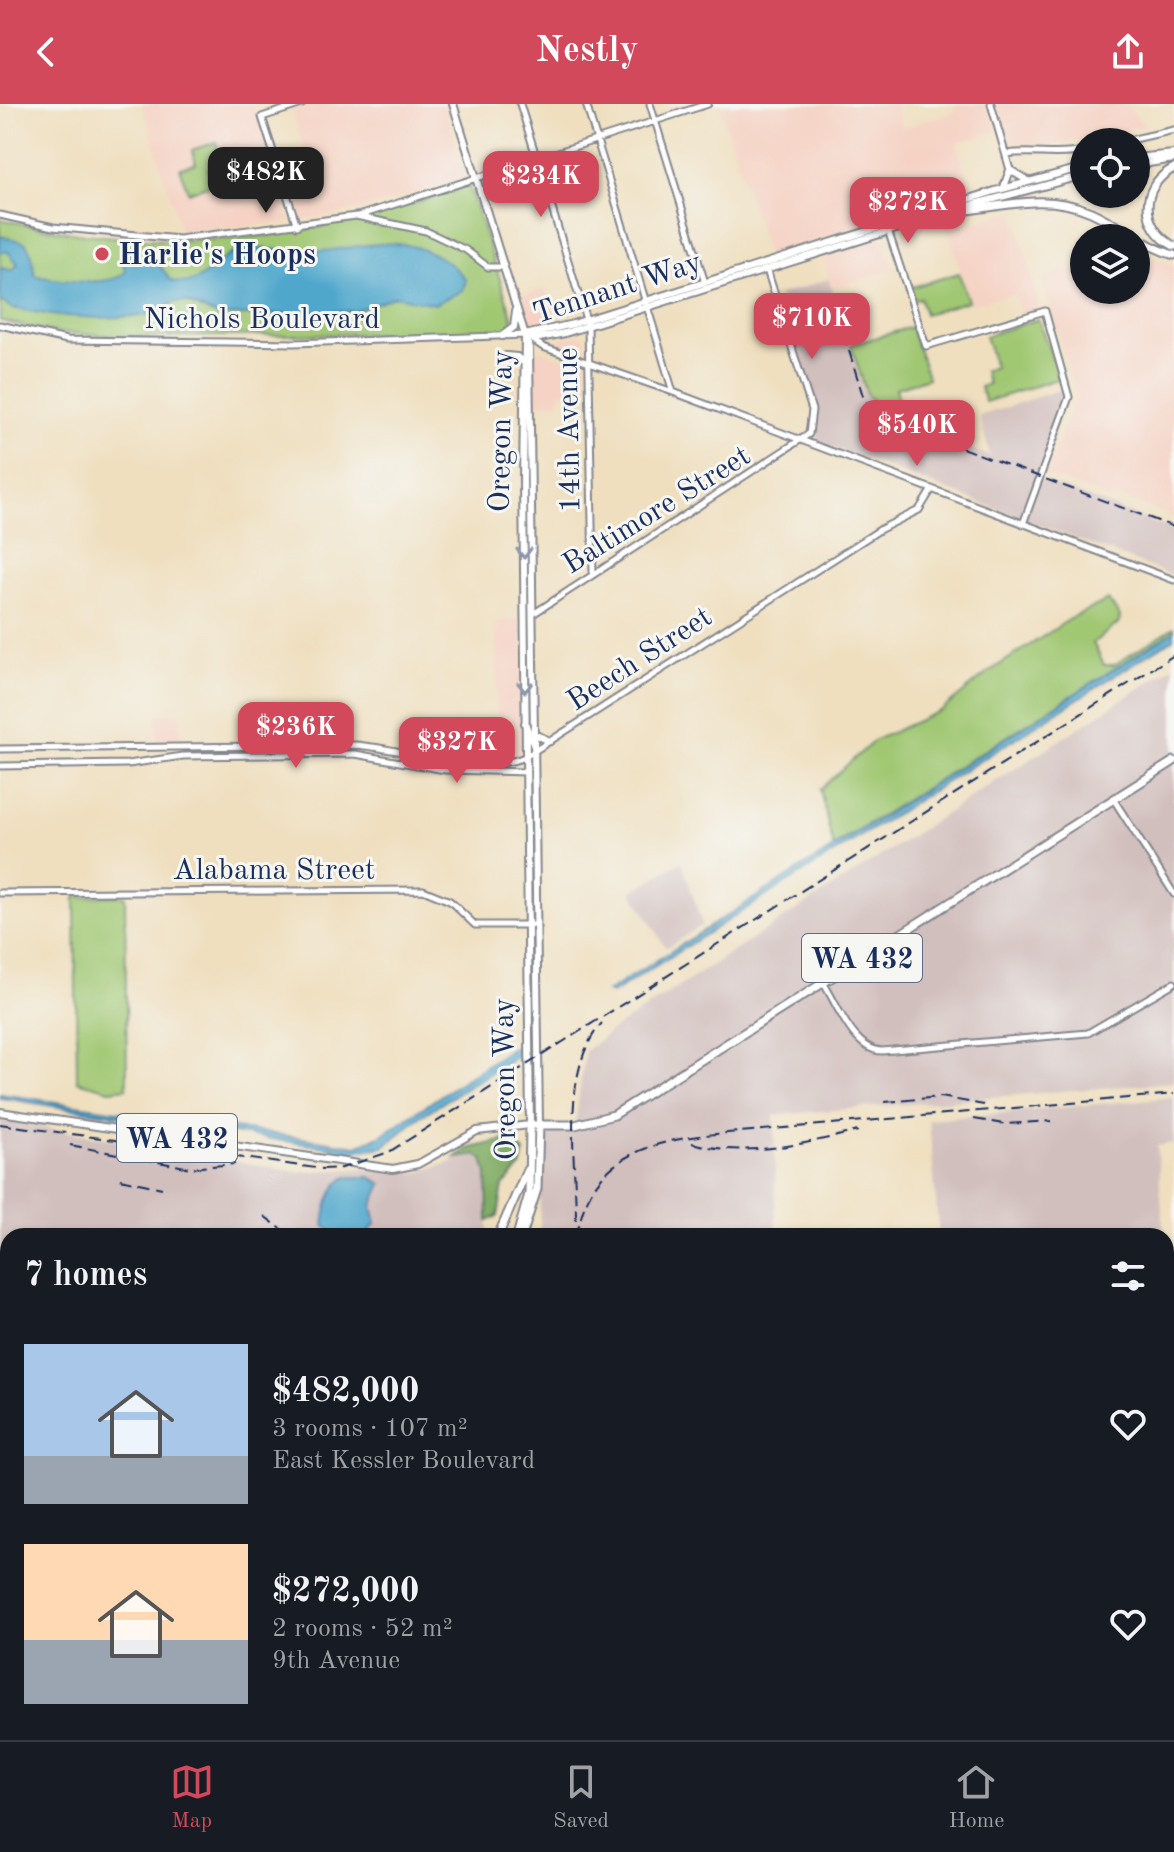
<!DOCTYPE html>
<html lang="en">
<head>
<meta charset="utf-8">
<style>
  :root { --surface:#171b24; --page:#242831; --text:#f1f3f6; --muted:#9ea1a6; --line:#363941; --accent:#d1495b }
  body { margin:0; font-family:"Old Standard TT",serif; background:var(--page); color:var(--text); height:100vh; display:flex; flex-direction:column; font-size:30px; white-space:nowrap }
  * { box-sizing:border-box; margin:0 }
  p { font-size:26px; color:var(--muted) }
  .icon { flex:none; width:44px; height:44px; fill:none; stroke:currentColor; stroke-width:2; stroke-linecap:round; stroke-linejoin:round }
  .map { position:relative; flex:1; overflow:hidden }
  .panel { position:absolute; left:0px; top:1124px; width:1174px; height:512px; display:flex; flex-direction:column; background:var(--surface); border-radius:24px 24px 0 0; box-shadow:0 2px 6px #0004 }
  .panel>* { flex:none }
  .tools { position:absolute; left:1070px; top:24px; display:grid; gap:16px }
  .tools a { display:grid; place-items:center; width:80px; height:80px; border-radius:50%; background:var(--surface); box-shadow:0 2px 6px #0004; font-size:40px }
  .price { position:absolute; translate:-50% -68px; padding:0 18px; border-radius:16px; background:var(--accent); color:#fff; font-size:26px; line-height:52px; filter:drop-shadow(0 2px 4px #0008) }
  .price::after { content:''; position:absolute; left:50%; top:48px; width:24px; height:18px; margin-left:-12px; background:inherit; clip-path:polygon(0 0,100% 0,50% 100%) }
  .price.selected { background:#222; color:#fff }
  ul { padding:0; list-style:none }
  li { display:flex; align-items:center; gap:24px; height:200px; padding:0 24px }
  li span { display:grid; place-items:center; flex:none; width:224px; height:160px; border-radius:0px; color:#555 }
  li>.icon { margin-inline-start:auto }
  span .icon { width:96px; height:96px; fill:#fffc; stroke-width:1 }
  li b { font-size:34px }
  h2 { display:flex; justify-content:space-between; align-items:center; height:96px; padding:0 24px; font-size:34px }
  header { display:flex; justify-content:space-between; align-items:center; height:104px; padding:0 24px; background:var(--accent); color:#fff; font-size:36px; font-weight:700 }
  .menu { display:flex; justify-content:space-around; align-items:center; height:112px; border-top:2px solid var(--line); background:var(--surface); font-size:22px; color:var(--muted) }
  .menu a { display:grid; justify-items:center; gap:4px }
  .menu .selected { color:var(--accent) }
  .map>svg:first-child { display:block }
  .built { fill:#f5d2c3 }
  .industrial { fill:#d1bfbd }
  .green { fill:#a0c772; stroke:#5e7b68; stroke-width:2 }
  .forest { fill:#80ac64; stroke:#4e6e61; stroke-width:2 }
  .water { fill:#4fa7cc; stroke:#356b95; stroke-width:2 }
  .lines { fill:none; stroke-linecap:round; stroke-linejoin:round }
  .secondary-casing { stroke:#85878e; stroke-width:9 }
  .primary-casing { stroke:#85878e; stroke-width:10 }
  .highway-casing { stroke:#85878e; stroke-width:11 }
  .secondary { stroke:#fff; stroke-width:5 }
  .primary { stroke:#fff; stroke-width:6 }
  .highway { stroke:#fff; stroke-width:7 }
  .rail { stroke:#1b2f5e; stroke-width:2; stroke-dasharray:12 6; stroke-linecap:butt }
  .oneway { stroke:#8d97ae }
  .poi-dot { fill:#d1495b; stroke:#f6f6f2; stroke-width:3 }
  .labels { text-anchor:middle; stroke-width:6; stroke-linejoin:round; paint-order:stroke }
  .shield { fill:#f6f6f2; stroke:#5d6b8a; stroke-width:2 }
  .shield-label { font-size:28px; font-weight:bold; fill:#1b2f5e }
  .poi-label { font-size:30px; font-weight:bold; fill:#1b2f5e; stroke:#f6f6f2; text-anchor:start }
  .street-label { font-size:30px; fill:#1b2f5e; stroke:#f6f6f2 }
</style>
</head>
<body>
<header><svg class="icon" aria-label="back" viewBox="0 0 24 24"><path d="M15 5l-7 7 7 7"/></svg>Nestly<svg class="icon" aria-label="share" viewBox="0 0 24 24"><path d="M12 15V3M7 8l5-5 5 5M5 13v7h14v-7"/></svg></header>
<div class="map">
<svg width="1174" height="1636" viewBox="0 0 1174 1636">
  <rect width="100%" height="100%" fill="#f6f6f2"/>
  <filter id="ink" filterUnits="userSpaceOnUse"><feTurbulence type="fractalNoise" baseFrequency=".0125" numOctaves="2"/><feDisplacementMap in="SourceGraphic" scale="16" xChannelSelector="R" yChannelSelector="G"/><feConvolveMatrix kernelMatrix="1 2 1 2 8 2 1 2 1" color-interpolation-filters="sRGB"/></filter>
  <filter id="wash" filterUnits="userSpaceOnUse"><feTurbulence type="fractalNoise" baseFrequency=".006" numOctaves="4" result="noise"/><feDisplacementMap in="SourceGraphic" scale="32" xChannelSelector="R" yChannelSelector="G"/><feGaussianBlur stdDeviation="1.8" result="paint"/><feColorMatrix in="noise" values="0 0 0 0 0 0 0 0 0 0 0 0 0 0 0 0 0 1.4 0 .05"/><feComposite in="paint" operator="in"/></filter>
  <g filter="url(#wash)">
    <rect width="100%" height="100%" fill="#efdfbf"/>
    <path class="built" d="M142,0H253L290,118L181,128Z
      M315,0H445L465,74L362,105L299,117L283,70L305,62L307,56L292,7Z
      M895,0L903,24L956,7L955,0H987L996,27L957,39L972,87L769,156L719,1Z
      M997,0H1126L1145,22L1063,40L1018,41L1010,36Z
      M1014,108L1039,201L1035,206L1020,210L1014,190L971,200L947,124Z
      M882,135L894,165L832,185L823,154Z
      M1136,147L1174,162V413L1113,390L1110,395L1046,371L1075,296V285L1041,174L1084,161V186H1136Z
      M546,184L558,221L533,223L522,192Z
      M579,230L584,233L585,247L579,252L543,240Z
      M538,245L586,263L587,287L560,288V298L534,299L535,249Z
      M522,515L523,650L515,655L497,656L496,517Z
      M156,610H180L181,641H157Z"/>
    <path class="industrial" d="M829,175L863,286L878,307L889,314L990,352L979,312L1065,284V296L1036,374L1174,426V472L817,337V311L779,191Z
      M1174,562V978L774,1011L776,1132H540L539,1021H575L585,947L612,926Z
      M682,757L702,821L666,844L632,788Z
      M1174,993V1039L1157,1042L1164,1132H939L929,1016Z
      M0,1016L298,1068L362,1065L416,1069L476,1051L483,1055L487,1070L488,1132H8V1518L0,1515Z
      M1174,1213V1636H541V1628H1166V1232L1169,1231L1168,1214Z
      M272,1628H504V1636H271Z"/>
    <path class="green" d="M216,38L223,60L208,65L213,80L188,88L180,64L196,59L192,46Z
      M469,82L513,215V221L506,228L147,233L59,229L0,217V115C108,140 225,144 334,120C380,111 424,96 469,82Z
      M959,169L968,197L925,210L920,194L913,196L909,184Z
      M1038,215L1060,274L985,298L980,283L988,280L984,267L995,263L985,232Z
      M911,223L928,274L896,284L900,300L889,312L867,291L851,241Z
      M1108,496L1120,512L1119,519L1093,539L1104,561H1114L1174,523V527L833,742L820,685L875,636L942,606L990,567L1073,513Z
      M125,792L127,984L110,986L77,977L75,793Z"/>
    <path class="forest" d="M505,1036L524,1047L522,1062L503,1082L498,1112L488,1117L487,1070L483,1055L476,1051L454,1055L467,1045Z"/>
    <path class="water" d="M0,132L25,138L31,148L35,171C52,177 114,184 126,167L121,155L125,149C146,148 160,158 170,176C202,189 213,154 239,147C260,142 280,147 301,148C349,149 393,125 439,153C449,159 460,167 466,176L463,186L435,200L395,192L355,207L218,212L186,198H175L158,208L141,212L98,214L51,211L12,204L0,197V164L12,166L18,160L8,148H0Z
      M1174,527V534L621,884L612,890L607,888Z
      M515,942L519,947L518,952L421,1012L383,1043L352,1047L0,994V990L357,1042L380,1032Z
      M347,1073H370L382,1080L372,1102L376,1119L365,1132H335L324,1121C326,1104 331,1080 347,1073Z
      M0,1497L8,1501V1628H259L258,1636H0Z"/>
  </g>
  <g filter="url(#ink)">
    <g class="lines">
      <defs>
        <path id="secondary" d="M520,0L588,222L593,469
          M586,0L673,288
          M650,0L705,179
          M991,0L1010,66
          M1121,38L1174,26
          M1006,50C1033,46 1058,53 1084,47
          M0,111L53,123L179,135L356,112L426,127L466,146L488,163H504
          M358,112L708,0
          M297,122L262,13L302,0
          M888,126L926,242L1045,207L1069,293L1023,420
          M0,221L67,236L294,239L525,231L543,243L673,288L1174,476
          M533,510L809,330L812,306L767,166
          M0,645L355,641C404,644 479,672 525,653L881,425L919,406L932,385
          M0,662L128,660L183,652L355,650L445,666L526,668
          M1114,696L1174,790
          M0,789L423,786L450,797L475,821H535
          M823,878C837,900 853,946 882,947L1088,929L1174,879"/>
        <path id="primary" d="M453,0L529,244L539,1021
          M1136,54L1174,50
          M1136,61L1174,55
          M1004,83L1010,66L1028,77
          M525,231L573,220L995,87L1084,63
          M525,231L534,235L565,229L975,100L1084,71
          M502,232L514,223L516,207
          M506,252L517,253L523,258
          M525,619L535,645
          M536,631L550,637
          M0,1008L393,1065L418,1060L477,1027L530,1021L523,375L525,231"/>
        <path id="highway" d="M1174,64C1139,82 1140,124 1174,142
          M950,108C1000,104 1043,87 1091,108C1120,121 1144,142 1174,151
          M498,1132L527,1066
          M517,1132L529,1090L530,1021H575L614,1011L1174,657
          M522,1132L537,1085L539,1021
          M524,1628L525,1636"/>
      </defs>
      <use href="#secondary" class="secondary-casing"/>
      <use href="#primary" class="primary-casing"/>
      <use href="#highway" class="highway-casing"/>
      <use href="#secondary" class="secondary"/>
      <use href="#primary" class="primary"/>
      <use href="#highway" class="highway"/>
      <path class="rail" d="M833,195L863,292L872,306L887,316L1174,423
        M885,998L941,993L984,1001
        M974,1015L1004,1020L1052,1017
        M0,1020L323,1065L342,1064L389,1048L1174,551
        M692,1039C745,1054 806,1040 858,1027
        M70,1041L190,1064L235,1060
        M120,1075L162,1084
        M264,1112L291,1132
        M576,1116C576,1057 560,966 602,919
        M577,1132C588,1058 639,1040 705,1031L1174,990
        M0,1231L8,1233
        M1166,1397H1174
        M1166,1415H1174
        M574,1628L575,1636
        M889,1628L904,1636"/>
    </g>
    <defs><path id="oneway-chevron" d="M-2-3.5L2.5 0L-2 3.5" fill="none" stroke-width="1.6" stroke-linecap="round" stroke-linejoin="round" transform="scale(2)"/></defs>
    <g class="oneway">
      <use href="#oneway-chevron" transform="translate(524 449) rotate(89)"/>
      <use href="#oneway-chevron" transform="translate(525 583) rotate(90)"/>
    </g>
  </g>
  <circle class="poi-dot" cx="102" cy="150" r="8"/>
  <g class="labels">
    <g class="shield">
      <rect x="802" y="830" width="120" height="48" rx="6"/>
      <rect x="117" y="1010" width="120" height="48" rx="6"/>
    </g>
    <g class="shield-label">
      <text x="862" y="864">WA 432</text>
      <text x="177" y="1044">WA 432</text>
    </g>
    <g class="poi-label">
      <text x="118" y="160">Harlie's Hoops</text>
    </g>
    <g class="street-label">
      <text transform="translate(617 183) rotate(-18)" y="10">Tennant Way</text>
      <text x="262" y="224">Nichols Boulevard</text>
      <text transform="translate(568 326) rotate(-91)" y="10">14th Avenue</text>
      <text transform="translate(500 327) rotate(-89)" y="10">Oregon Way</text>
      <text transform="translate(656 405) rotate(-32)" y="10">Baltimore Street</text>
      <text transform="translate(639 554) rotate(-33)" y="10">Beech Street</text>
      <text x="274" y="775">Alabama Street</text>
      <text transform="translate(504 975) rotate(-91)" y="10">Oregon Way</text>
    </g>
  </g>
</svg>
<div class="tools">
<a><svg class="icon" aria-label="locate" viewBox="0 0 24 24"><circle cx="12" cy="12" r="6"/><path d="M12 2v4M12 18v4M2 12h4M18 12h4"/></svg></a>
<a><svg class="icon" aria-label="layers" viewBox="0 0 24 24"><path d="M12 4l9 5-9 5-9-5zM3 14l9 5 9-5"/></svg></a>
</div>
<b class="price selected" style="left:266px;top:111px">$482K</b>
<b class="price" style="left:541px;top:115px">$234K</b>
<b class="price" style="left:908px;top:141px">$272K</b>
<b class="price" style="left:812px;top:257px">$710K</b>
<b class="price" style="left:917px;top:364px">$540K</b>
<b class="price" style="left:296px;top:666px">$236K</b>
<b class="price" style="left:457px;top:681px">$327K</b>
<section class="panel">
<h2>7 homes<svg class="icon" aria-label="filters" viewBox="0 0 24 24"><path d="M4 7h16M4 17h16"/><circle cx="9" cy="7" r="2"/><circle cx="15" cy="17" r="2"/></svg></h2>
<ul>
<li><span style="background:linear-gradient(#a9c7e8 70%,#9aa5b1 0)"><svg class="icon" aria-label="home" viewBox="0 0 24 24"><path d="M3 11l9-7 9 7M6 9v11h12V9"/></svg></span><div><b>$482,000</b><p>3 rooms · 107 m²</p><p>East Kessler Boulevard</p></div><svg class="icon" aria-label="heart" viewBox="0 0 24 24"><path d="M12 20l-8-8c-3-5 5-10 8-4 3-6 11-1 8 4z"/></svg></li>
<li><span style="background:linear-gradient(#ffd9b3 60%,#9aa5b1 0)"><svg class="icon" aria-label="home" viewBox="0 0 24 24"><path d="M3 11l9-7 9 7M6 9v11h12V9"/></svg></span><div><b>$272,000</b><p>2 rooms · 52 m²</p><p>9th Avenue</p></div><svg class="icon" aria-label="heart" viewBox="0 0 24 24"><path d="M12 20l-8-8c-3-5 5-10 8-4 3-6 11-1 8 4z"/></svg></li>
</ul>
</section>
</div>
<nav class="menu">
<a class="selected"><svg class="icon" aria-label="map" viewBox="0 0 24 24"><path d="M3 6l6-2 6 2 6-2v14l-6 2-6-2-6 2zM9 4v14M15 6v14"/></svg>Map</a>
<a><svg class="icon" aria-label="saved" viewBox="0 0 24 24"><path d="M7 4h10v16l-5-4-5 4z"/></svg>Saved</a>
<a><svg class="icon" aria-label="home" viewBox="0 0 24 24"><path d="M3 11l9-7 9 7M6 9v11h12V9"/></svg>Home</a>
</nav>
</body>
</html>
